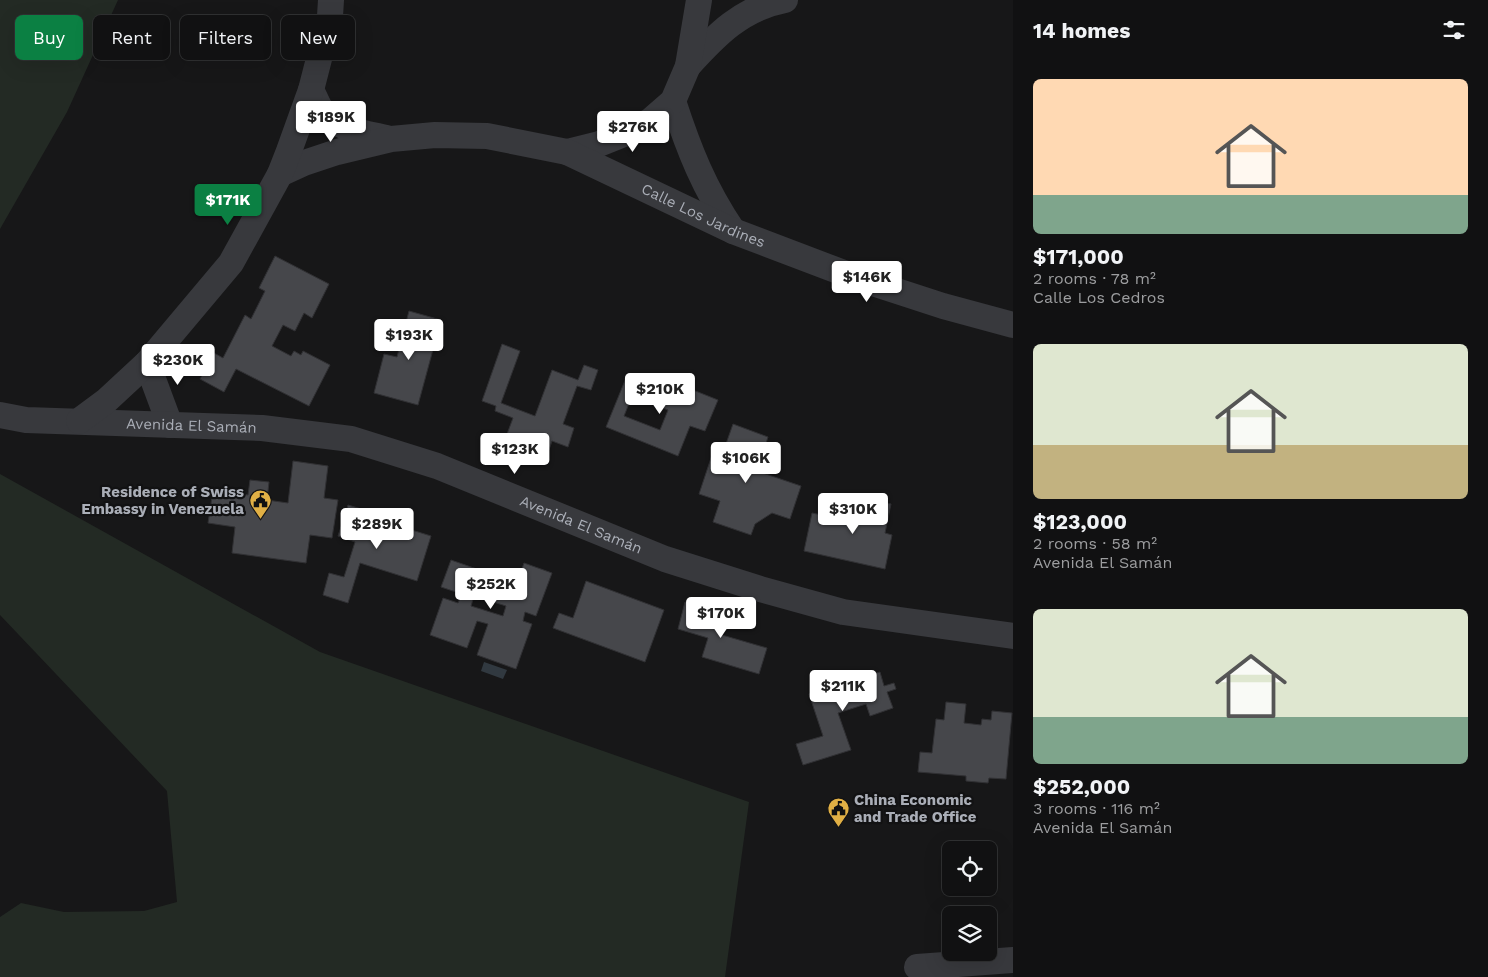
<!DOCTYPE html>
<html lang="en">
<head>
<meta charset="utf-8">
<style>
  :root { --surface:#111112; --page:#1e1f20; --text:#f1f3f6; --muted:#9c9d9f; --line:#303132; --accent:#0b8043 }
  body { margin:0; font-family:"Work Sans",sans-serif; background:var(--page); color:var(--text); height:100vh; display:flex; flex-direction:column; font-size:19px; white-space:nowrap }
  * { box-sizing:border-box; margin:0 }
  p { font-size:16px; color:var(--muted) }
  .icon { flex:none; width:28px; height:28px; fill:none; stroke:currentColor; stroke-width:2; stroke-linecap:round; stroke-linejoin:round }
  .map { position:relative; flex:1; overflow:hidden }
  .side { display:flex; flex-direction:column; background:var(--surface); width:475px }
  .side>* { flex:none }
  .guide { position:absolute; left:15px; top:15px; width:475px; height:45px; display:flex; gap:10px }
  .tools { position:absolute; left:942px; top:841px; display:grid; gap:10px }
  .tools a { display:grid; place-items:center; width:55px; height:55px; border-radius:8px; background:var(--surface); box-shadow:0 5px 20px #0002,0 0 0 1px var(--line); font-size:25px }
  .price { position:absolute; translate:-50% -42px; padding:0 11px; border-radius:5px; background:#fff; color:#222; font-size:16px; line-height:32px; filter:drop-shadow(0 1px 2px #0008) }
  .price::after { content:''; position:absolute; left:50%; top:30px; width:15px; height:11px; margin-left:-8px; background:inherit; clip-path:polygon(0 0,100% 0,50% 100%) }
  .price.current { background:var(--accent); color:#fff }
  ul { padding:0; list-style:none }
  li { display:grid; align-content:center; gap:10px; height:265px; padding:0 20px }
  li span { display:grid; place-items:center; height:155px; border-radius:8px; color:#555 }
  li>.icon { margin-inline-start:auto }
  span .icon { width:90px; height:90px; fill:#fffc; stroke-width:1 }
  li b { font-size:21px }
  h2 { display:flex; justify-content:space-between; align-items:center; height:60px; padding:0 20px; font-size:21px }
  .pill { padding:0 18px; border-radius:8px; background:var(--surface); box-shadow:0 5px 20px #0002,0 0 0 1px var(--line); font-size:18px; line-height:45px }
  .pill.current { background:var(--accent); color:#fff }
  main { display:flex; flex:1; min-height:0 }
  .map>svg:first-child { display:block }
  .green { fill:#232a24 }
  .water { fill:#313940 }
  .building { fill:#46474b; stroke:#313134; fill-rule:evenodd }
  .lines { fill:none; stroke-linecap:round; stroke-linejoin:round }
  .minor { stroke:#38393d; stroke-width:26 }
  .labels { text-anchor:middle; stroke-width:4.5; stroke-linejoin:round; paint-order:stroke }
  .street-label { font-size:15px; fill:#aaaeb7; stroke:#121213 }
  .poi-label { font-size:15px; font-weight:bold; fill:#aaaeb7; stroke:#121213; text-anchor:end }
</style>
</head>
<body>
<main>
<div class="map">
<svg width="1013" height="977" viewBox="0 0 1013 977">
  <rect width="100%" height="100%" fill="#171718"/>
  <path class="green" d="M0,0H118L67,112L0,229Z
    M0,474L320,652L749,802L725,977H0V917L21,903L64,912L144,911L177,902L167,791L0,615Z"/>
  <path class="water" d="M484,662L507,670L503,679L481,671Z"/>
  <path class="building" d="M275,256L329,284L312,318L304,313L295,331L283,325L272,346L291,356L294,351L301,355L303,351L330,365L309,406L236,369L224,392L200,379L214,353L223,358L245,315L251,319L265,291L259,288Z
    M409,311L441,320L418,405L374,393L384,354L397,357Z
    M502,344L520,351L501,403L535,416L552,370L578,380L584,365L598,370L591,390L577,386L563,424L574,428L568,447L552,441L549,450L527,442L524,450L504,442L513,418L495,411L496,406L482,401Z
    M626,378L672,397L678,384L718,400L705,431L690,426L678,456L606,427ZM632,396L668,410L660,430L624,416Z
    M733,424L768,437L757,471L801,486L790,519L772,513L755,524L751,535L713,522L720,501L699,494L712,455L721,458Z
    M293,461L328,466L324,498L338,500L332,538L310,535L306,563L232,553L235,527L208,523L213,490L248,495L250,480L269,482L267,500L288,503Z
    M857,496L891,504L885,533L892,535L885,569L804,551L812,513L852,521Z
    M348,505L388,517L386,522L431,536L417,581L360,563L348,603L323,595L329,573L344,577L355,542L338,536Z
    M451,560L517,583L524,563L552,573L536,616L525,612L523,621L532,624L516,669L477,655L488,624L477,621L467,648L430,635L443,598L458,603L462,594L441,587ZM474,596L506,606L503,616L471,606Z
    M586,581L664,610L645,662L553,628L559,613L573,618Z
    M685,602L728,614L722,635L767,648L759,674L702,657L708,638L678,629Z
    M855,671L858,679L880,672L884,686L894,683L896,689L887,692L893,708L870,716L866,704L838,713L851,750L803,765L796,744L823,736L809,694L836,686L833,678Z
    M946,702L966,704L964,723L981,725L982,719L991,720L992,711L1012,713L1006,779L989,778L988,783L966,781V776L918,772L920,752L932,753L936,719L944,720Z"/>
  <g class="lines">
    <g class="minor">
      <path d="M688,66C716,35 742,8 785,0"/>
      <path d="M311,90C315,97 318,106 322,111C337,129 365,133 386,138"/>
      <path d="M673,101C689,150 704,188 733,231"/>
      <path d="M567,152L599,144L629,132L650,121L673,101L688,66L699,0"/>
      <path id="s1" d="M280,174L304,163L337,152L391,139L435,135L487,136L567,152L733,231L857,278L943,306L1013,325"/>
      <path d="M147,363L170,425"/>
      <path id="s2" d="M0,415L26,420L262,428L351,439L437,466L665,559L760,589L843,612L1013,636"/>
      <path d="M79,421L106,401L147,363L231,263L280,174L289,151L311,90L330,16L331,0"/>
      <path d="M917,967L1013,960"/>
    </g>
  </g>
  <defs>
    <symbol id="civic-pin" viewBox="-11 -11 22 30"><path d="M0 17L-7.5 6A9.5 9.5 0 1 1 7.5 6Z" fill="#e1b045" stroke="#121213"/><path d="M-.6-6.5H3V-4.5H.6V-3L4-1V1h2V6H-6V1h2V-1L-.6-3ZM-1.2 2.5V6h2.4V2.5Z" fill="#111"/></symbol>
  </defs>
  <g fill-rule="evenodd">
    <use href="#civic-pin" x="248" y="488" width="25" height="34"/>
    <use href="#civic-pin" x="826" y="796" width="25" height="34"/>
  </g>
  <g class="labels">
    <g class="street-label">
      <text dy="5" stroke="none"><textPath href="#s1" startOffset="445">Calle Los Jardines</textPath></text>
      <text dy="5" stroke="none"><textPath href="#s2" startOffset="192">Avenida El Samán</textPath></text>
      <text dy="5" stroke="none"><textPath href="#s2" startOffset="598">Avenida El Samán</textPath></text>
    </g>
    <g class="poi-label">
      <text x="244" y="497">Residence of Swiss<tspan x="244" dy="17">Embassy in Venezuela</tspan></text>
      <text x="854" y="805" text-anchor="start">China Economic<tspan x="854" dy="17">and Trade Office</tspan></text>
    </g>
  </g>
</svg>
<div class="tools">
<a><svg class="icon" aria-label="locate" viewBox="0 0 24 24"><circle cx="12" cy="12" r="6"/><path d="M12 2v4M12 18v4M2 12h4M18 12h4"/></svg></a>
<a><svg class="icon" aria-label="layers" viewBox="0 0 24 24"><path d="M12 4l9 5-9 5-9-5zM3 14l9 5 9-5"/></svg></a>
</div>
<b class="price" style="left:331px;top:143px">$189K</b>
<b class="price" style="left:633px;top:153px">$276K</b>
<b class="price current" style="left:228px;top:226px">$171K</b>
<b class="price" style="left:867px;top:303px">$146K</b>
<b class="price" style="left:409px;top:361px">$193K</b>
<b class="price" style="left:178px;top:386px">$230K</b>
<b class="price" style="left:660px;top:415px">$210K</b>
<b class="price" style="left:515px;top:475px">$123K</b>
<b class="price" style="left:746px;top:484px">$106K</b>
<b class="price" style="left:853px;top:535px">$310K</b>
<b class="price" style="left:377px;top:550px">$289K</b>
<b class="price" style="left:491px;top:610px">$252K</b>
<b class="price" style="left:721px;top:639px">$170K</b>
<b class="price" style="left:843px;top:712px">$211K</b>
<div class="guide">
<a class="pill current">Buy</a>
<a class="pill">Rent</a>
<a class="pill">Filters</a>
<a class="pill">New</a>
</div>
</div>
<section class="side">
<h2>14 homes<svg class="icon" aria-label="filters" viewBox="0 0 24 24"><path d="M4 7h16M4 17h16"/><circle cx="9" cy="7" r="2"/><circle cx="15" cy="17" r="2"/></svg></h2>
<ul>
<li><span style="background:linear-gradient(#ffd9b3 75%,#7fa58c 0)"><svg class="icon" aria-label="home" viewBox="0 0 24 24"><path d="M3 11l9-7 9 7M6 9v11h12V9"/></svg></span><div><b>$171,000</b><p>2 rooms · 78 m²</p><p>Calle Los Cedros</p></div></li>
<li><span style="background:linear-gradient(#dfe7d0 65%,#c2b280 0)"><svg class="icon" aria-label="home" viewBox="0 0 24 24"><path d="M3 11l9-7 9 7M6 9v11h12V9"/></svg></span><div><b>$123,000</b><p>2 rooms · 58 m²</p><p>Avenida El Samán</p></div></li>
<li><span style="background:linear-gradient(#dfe7d0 70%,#7fa58c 0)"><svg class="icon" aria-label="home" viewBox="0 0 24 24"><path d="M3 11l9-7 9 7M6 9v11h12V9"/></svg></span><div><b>$252,000</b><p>3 rooms · 116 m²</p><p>Avenida El Samán</p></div></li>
</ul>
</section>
</main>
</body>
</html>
